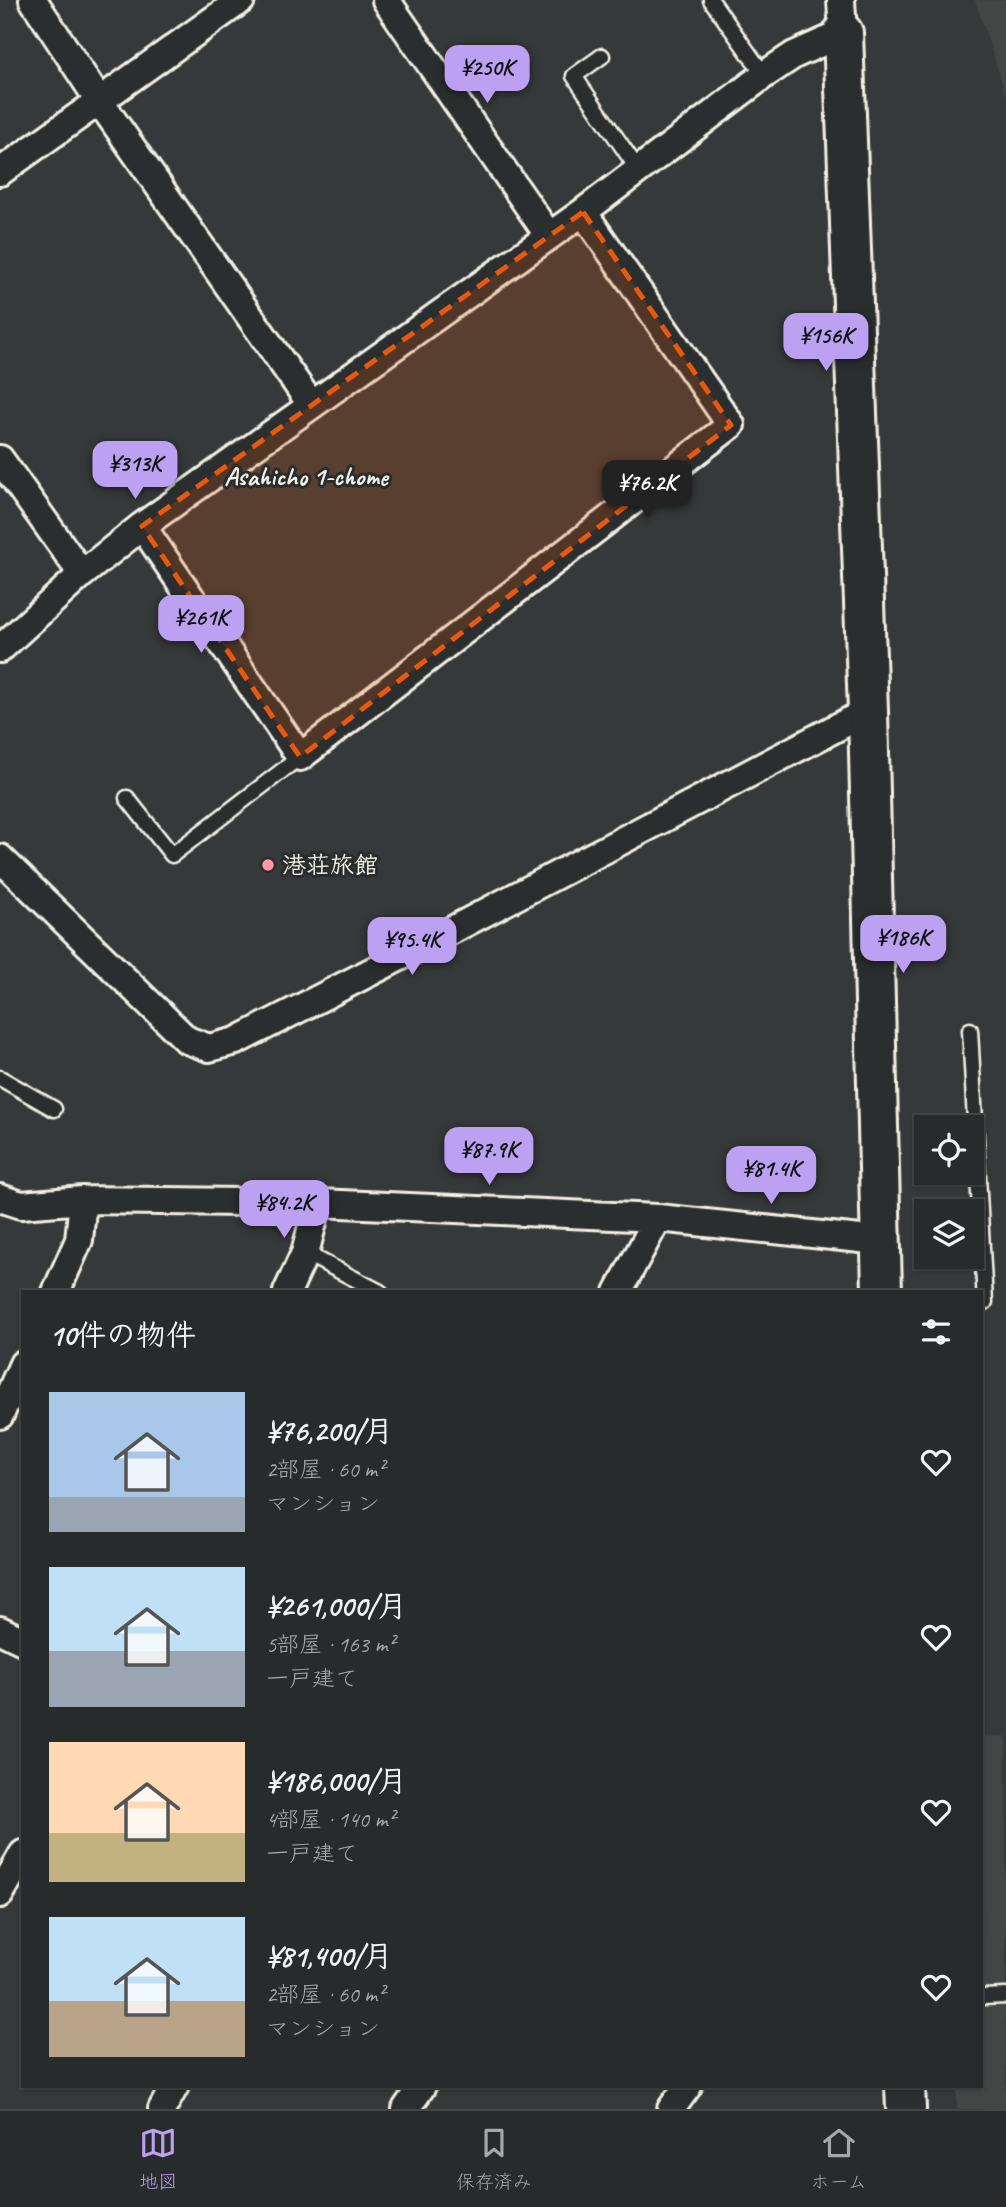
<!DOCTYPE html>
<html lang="ja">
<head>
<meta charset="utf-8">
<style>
  :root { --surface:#282b2b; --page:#303333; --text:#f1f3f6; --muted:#a5a7a9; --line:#444747; --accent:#bca0f2 }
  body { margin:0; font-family:Caveat,"Klee One",sans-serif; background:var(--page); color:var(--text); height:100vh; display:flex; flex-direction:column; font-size:26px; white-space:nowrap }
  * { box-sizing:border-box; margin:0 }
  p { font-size:23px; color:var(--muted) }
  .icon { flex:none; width:38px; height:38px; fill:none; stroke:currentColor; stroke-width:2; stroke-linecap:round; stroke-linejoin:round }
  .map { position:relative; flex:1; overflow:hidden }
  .details { position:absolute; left:21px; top:1290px; width:962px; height:798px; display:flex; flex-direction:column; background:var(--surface); border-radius:0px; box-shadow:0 2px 5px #0004,0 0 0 2px var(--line) }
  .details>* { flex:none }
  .buttons { position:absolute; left:914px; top:1115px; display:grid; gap:14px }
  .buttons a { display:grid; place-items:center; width:70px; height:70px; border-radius:0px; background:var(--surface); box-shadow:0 2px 5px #0004,0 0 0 2px var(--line); font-size:35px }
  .price { position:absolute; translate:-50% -60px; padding:0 16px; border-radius:14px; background:var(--accent); color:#111; font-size:23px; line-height:46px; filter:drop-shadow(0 2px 4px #0008) }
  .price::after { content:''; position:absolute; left:50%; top:42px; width:21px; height:16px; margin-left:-10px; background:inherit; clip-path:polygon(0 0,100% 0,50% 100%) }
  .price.current { background:#222; color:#fff }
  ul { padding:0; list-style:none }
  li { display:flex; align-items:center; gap:21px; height:175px; padding:0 28px }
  li span { display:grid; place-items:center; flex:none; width:196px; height:140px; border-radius:0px; color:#555 }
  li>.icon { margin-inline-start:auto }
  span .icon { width:84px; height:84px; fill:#fffc; stroke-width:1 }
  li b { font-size:30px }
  h2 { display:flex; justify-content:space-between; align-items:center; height:84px; padding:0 28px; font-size:30px }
  .tab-bar { display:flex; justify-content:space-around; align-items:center; height:98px; border-top:2px solid var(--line); background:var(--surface); font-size:19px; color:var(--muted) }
  .tab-bar a { display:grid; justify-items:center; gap:4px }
  .tab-bar .current { color:var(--accent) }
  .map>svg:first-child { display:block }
  .built { fill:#434645 }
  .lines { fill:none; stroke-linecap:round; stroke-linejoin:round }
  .lane-casing { stroke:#f4f1e8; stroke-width:19 }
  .street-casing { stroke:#f4f1e8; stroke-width:32 }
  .secondary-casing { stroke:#f4f1e8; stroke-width:44 }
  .lane { stroke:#2a2d2e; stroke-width:14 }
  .street { stroke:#2a2d2e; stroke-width:26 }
  .secondary { stroke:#2a2d2e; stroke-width:38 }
  .marked { fill:#e8590c; fill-opacity:0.2; stroke:#e8590c; stroke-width:5; stroke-dasharray:14 9; stroke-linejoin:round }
  .poi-dot { fill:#ff9aa2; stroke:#2a2d2e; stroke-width:2.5 }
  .labels { text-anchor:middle; stroke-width:6; stroke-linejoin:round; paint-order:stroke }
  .poi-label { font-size:24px; font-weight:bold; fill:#f4f1e8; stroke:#2a2d2e; text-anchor:start }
  .neighbourhood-label { font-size:26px; font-weight:bold; fill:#f4f1e8; stroke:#2a2d2e }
</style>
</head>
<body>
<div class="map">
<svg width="1006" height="2109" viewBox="0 0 1006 2109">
  <rect width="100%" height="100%" fill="#363939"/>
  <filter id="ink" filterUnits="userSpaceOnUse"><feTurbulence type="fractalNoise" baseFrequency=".0143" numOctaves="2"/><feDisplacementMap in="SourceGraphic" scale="14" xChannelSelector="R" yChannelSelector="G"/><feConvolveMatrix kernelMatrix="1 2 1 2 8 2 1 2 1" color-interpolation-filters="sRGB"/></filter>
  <g filter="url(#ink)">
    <path class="built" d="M975,0H1006V98L1001,79Z
      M1006,1736V2109H957V2086H982V1737Z"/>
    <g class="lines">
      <defs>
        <path id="lane" d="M711,0L764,75
          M602,56L574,76L639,171
          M127,798L172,855L300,757
          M970,1030L985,1302H982
          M0,1078L54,1109
          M305,1253L380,1292
          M982,1997L1006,1996"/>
        <path id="street" d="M33,0L100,102L311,404
          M386,0L549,236
          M0,172L241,0
          M0,459L82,574
          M142,526L300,757L731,425L583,212
          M0,649L82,574L142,526L583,212L764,75L794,55L843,33L841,0
          M0,858L187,1040L209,1048L236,1041L433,940L868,711
          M0,1198L21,1205L83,1200L318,1203L658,1218L880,1241
          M56,1292L79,1240L83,1200
          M287,1292L305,1253L318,1203
          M618,1292L658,1218
          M0,1415L23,1364
          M0,1630L23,1641
          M0,1894L23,1854
          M162,2109L175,2086
          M406,2109L422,2086
          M671,2109L688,2086"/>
        <path id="secondary" d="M843,33L868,711L882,1292
          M905,2086L906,2109"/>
      </defs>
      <use href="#lane" class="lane-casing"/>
      <use href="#street" class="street-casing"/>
      <use href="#secondary" class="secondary-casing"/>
      <use href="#lane" class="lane"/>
      <use href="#street" class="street"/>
      <use href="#secondary" class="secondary"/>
    </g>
  </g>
  <path class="marked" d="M583,212L731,425L300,757L142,526Z"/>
  <circle class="poi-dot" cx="268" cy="865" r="7"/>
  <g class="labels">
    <g class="poi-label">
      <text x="282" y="873">港荘旅館</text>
    </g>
    <g class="neighbourhood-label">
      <text x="306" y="485">Asahicho 1-chome</text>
    </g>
  </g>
</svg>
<div class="buttons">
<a><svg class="icon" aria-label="locate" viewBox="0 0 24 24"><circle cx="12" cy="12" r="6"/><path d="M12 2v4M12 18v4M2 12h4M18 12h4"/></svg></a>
<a><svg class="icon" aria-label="layers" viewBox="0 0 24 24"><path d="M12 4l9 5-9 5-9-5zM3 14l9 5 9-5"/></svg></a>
</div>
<b class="price" style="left:487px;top:105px">¥250K</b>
<b class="price" style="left:826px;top:373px">¥156K</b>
<b class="price" style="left:135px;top:501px">¥313K</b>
<b class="price current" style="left:647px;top:520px">¥76.2K</b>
<b class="price" style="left:201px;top:655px">¥261K</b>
<b class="price" style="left:903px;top:975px">¥186K</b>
<b class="price" style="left:412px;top:977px">¥95.4K</b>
<b class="price" style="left:489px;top:1187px">¥87.9K</b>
<b class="price" style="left:771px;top:1206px">¥81.4K</b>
<b class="price" style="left:284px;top:1240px">¥84.2K</b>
<section class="details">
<h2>10件の物件<svg class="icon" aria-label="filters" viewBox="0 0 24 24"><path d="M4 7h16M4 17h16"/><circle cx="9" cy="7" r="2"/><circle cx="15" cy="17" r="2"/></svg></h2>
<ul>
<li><span style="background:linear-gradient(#a9c7e8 75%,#9aa5b1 0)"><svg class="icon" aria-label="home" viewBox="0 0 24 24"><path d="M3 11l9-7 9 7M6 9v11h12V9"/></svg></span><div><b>¥76,200/月</b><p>2部屋 · 60 m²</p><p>マンション</p></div><svg class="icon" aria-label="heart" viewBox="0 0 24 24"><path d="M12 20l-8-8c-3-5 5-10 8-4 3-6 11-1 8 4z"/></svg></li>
<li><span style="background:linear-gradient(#bfe0f5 60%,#9aa5b1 0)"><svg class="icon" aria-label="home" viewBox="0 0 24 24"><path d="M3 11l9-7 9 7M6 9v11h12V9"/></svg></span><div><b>¥261,000/月</b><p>5部屋 · 163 m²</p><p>一戸建て</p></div><svg class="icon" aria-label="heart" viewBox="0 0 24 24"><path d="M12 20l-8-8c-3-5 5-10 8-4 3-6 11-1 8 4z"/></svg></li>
<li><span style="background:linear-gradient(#ffd9b3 65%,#c2b280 0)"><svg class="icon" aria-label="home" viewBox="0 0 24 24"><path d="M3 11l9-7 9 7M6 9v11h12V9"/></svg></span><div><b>¥186,000/月</b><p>4部屋 · 140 m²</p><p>一戸建て</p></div><svg class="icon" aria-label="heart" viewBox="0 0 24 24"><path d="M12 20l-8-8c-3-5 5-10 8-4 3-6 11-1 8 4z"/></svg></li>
<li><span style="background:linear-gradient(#bfe0f5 60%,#b9a48a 0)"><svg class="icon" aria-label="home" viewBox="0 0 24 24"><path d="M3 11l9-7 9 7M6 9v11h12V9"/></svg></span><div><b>¥81,400/月</b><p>2部屋 · 60 m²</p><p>マンション</p></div><svg class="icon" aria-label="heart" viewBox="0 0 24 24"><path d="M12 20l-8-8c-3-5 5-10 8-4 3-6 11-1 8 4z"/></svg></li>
</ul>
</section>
</div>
<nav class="tab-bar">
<a class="current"><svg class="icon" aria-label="map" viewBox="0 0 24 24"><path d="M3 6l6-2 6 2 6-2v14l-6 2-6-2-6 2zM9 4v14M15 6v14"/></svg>地図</a>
<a><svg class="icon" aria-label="saved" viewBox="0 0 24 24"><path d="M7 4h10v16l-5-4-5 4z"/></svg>保存済み</a>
<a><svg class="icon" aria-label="home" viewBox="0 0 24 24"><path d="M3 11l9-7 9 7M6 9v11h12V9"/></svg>ホーム</a>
</nav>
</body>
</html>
